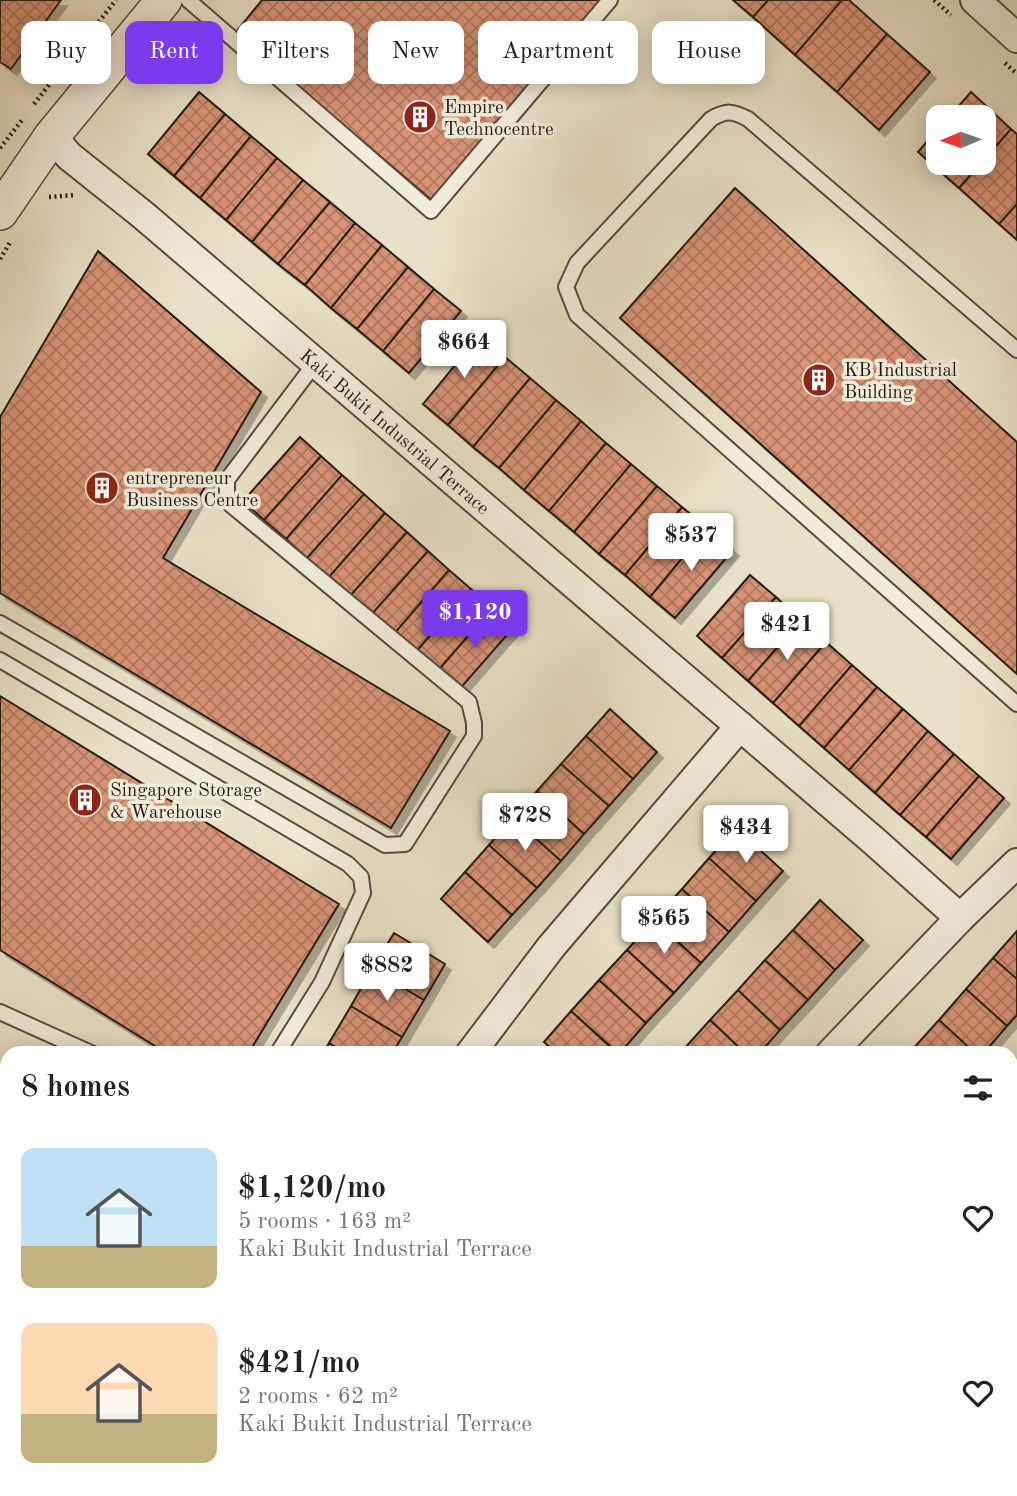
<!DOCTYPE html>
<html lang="en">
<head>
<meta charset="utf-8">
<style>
  :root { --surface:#fff; --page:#f2f2f2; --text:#222; --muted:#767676; --accent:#7c3aed }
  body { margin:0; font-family:"Old Standard TT",serif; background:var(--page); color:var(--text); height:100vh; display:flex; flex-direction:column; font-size:26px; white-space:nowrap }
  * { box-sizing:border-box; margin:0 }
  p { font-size:23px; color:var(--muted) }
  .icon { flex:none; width:38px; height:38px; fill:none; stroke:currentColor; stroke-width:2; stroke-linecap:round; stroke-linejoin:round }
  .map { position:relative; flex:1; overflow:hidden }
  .side { position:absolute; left:0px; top:1046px; width:1018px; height:450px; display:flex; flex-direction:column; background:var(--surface); border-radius:21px 21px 0 0; box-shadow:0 4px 18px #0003 }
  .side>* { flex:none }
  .banner { position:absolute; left:21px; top:21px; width:976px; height:63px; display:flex; gap:14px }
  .needle { width:46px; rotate:268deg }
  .fabs { position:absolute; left:926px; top:105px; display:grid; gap:14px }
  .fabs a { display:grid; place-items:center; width:70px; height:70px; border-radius:14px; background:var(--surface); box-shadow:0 4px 18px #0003; font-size:35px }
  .price { position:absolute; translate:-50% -60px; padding:0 16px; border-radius:7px; background:#fff; color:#222; font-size:23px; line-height:46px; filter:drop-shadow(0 2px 4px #0008) }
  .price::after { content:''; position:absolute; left:50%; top:42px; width:21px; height:16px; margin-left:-10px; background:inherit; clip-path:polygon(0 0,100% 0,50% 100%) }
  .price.active { background:var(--accent); color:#fff }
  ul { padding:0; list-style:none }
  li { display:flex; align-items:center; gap:21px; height:175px; padding:0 21px }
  li span { display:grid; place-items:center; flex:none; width:196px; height:140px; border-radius:14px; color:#555 }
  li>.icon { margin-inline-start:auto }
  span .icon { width:84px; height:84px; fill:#fffc; stroke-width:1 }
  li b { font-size:30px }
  h2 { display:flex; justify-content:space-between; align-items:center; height:84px; padding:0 21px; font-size:30px }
  .chip { padding:0 24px; border-radius:14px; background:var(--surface); box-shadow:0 4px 18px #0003; font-size:24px; line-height:63px }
  .chip.active { background:var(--accent); color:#fff }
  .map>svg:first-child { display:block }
  .building { fill:url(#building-cross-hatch); stroke:#261b0f; stroke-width:2; filter:url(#shadow) }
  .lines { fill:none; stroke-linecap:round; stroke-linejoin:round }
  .service-casing { stroke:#574c3d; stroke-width:18 }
  .minor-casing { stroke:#574c3d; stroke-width:32 }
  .tertiary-casing { stroke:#574c3d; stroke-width:38 }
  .path { stroke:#261b0f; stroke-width:4.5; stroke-dasharray:2 3.5; stroke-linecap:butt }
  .service { stroke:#f1ecdb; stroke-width:14 }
  .minor { stroke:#f1ecdb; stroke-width:28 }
  .tertiary { stroke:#f1ecdb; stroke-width:35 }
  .labels { text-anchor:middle; stroke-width:7; stroke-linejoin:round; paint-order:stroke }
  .poi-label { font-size:19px; fill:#261b0f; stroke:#f1ecdb; text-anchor:start }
  .street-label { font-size:19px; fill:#261b0f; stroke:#f1ecdb }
</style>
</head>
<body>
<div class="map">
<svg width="1017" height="1496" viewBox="0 0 1017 1496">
  <defs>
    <pattern id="building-cross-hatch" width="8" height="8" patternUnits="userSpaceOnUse" patternTransform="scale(1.75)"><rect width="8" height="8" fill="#d89376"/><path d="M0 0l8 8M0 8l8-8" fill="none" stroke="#af775f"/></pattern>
    <filter id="shadow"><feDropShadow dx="6" dy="6" stdDeviation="0" flood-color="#0004"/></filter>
  </defs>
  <rect width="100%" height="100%" fill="#e9e1c7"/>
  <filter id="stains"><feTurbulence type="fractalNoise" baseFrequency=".00286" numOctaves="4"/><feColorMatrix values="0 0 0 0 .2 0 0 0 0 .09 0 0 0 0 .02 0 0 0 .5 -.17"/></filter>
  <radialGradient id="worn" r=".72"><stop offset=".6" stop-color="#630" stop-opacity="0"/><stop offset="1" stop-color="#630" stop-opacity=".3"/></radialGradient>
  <path class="building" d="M0,0H61L11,69L0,62Z
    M262,0H603L434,202L235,33Z
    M733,0H768L753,17Z
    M768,0H842L795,55L753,17Z
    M842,0H849L887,34L837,92L795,55Z
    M887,34L930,72L879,130L837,92Z
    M199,92L225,114L174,176L148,154Z
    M971,92L1011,129L984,160V117H949Z
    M225,114L251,136L200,198L174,176Z
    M938,129V163H981L959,188L918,152Z
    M1011,129L1017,134V204L999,224L959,188Z
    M251,136L277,158L226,220L200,198Z
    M277,158L303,180L252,242L226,220Z
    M303,180L330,202L278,264L252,242Z
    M735,188L1017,442V674L620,318Z
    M330,202L355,223L305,285L278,264Z
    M1017,204V240L999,224Z
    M355,223L382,245L331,308L305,285Z
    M382,245L408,267L357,329L331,308Z
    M98,251L261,392L163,558L450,731L391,828L0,593V417Z
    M408,267L434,289L383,351L357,329Z
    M434,289L461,311L409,373L383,351Z
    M480,335L505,357L448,425L423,404Z
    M505,357L530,378L473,447L448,425Z
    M530,378L556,400L499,468L473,447Z
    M556,400L581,421L524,490L499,468Z
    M581,421L606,443L549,511L524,490Z
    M300,437L321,456L264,520L243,501Z
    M606,443L631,464L574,532L549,511Z
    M321,456L342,475L286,539L264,520Z
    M631,464L657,486L599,554L574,532Z
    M342,475L364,494L307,558L286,539Z
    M657,486L682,507L625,575L599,554Z
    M364,494L385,513L329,577L307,558Z
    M682,507L707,528L650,597L625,575Z
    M385,513L407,532L350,596L329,577Z
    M707,528L733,550L675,618L650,597Z
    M407,532L428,551L371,615L350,596Z
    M428,551L449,570L393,635L371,615Z
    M449,570L471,589L414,654L393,635Z
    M750,575L776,597L722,658L697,636Z
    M471,589L492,608L436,673L414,654Z
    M776,597L801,620L748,681L722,658Z
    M492,608L514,627L457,692L436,673Z
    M801,620L826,642L773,703L748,681Z
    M826,642L852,665L799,726L773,703Z
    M852,665L877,687L824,748L799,726Z
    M877,687L903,709L849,770L824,748Z
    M0,696L339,904L248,1054H168L0,950Z
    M610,709L657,752L633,779L586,736Z
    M903,709L928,731L875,793L849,770Z
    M928,731L954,754L900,815L875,793Z
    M586,736L633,779L609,806L561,764Z
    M954,754L979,776L926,837L900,815Z
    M561,764L609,806L584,834L537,791Z
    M979,776L1004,798L951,859L926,837Z
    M537,791L584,834L561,861L513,818Z
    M513,818L561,861L537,888L489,845Z
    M736,828L783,871L756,901L709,858Z
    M489,845L537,888L512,915L465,872Z
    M709,858L756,901L729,932L682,889Z
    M465,872L512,915L488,942L441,899Z
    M682,889L729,932L701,963L654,920Z
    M820,900L863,940L835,970L793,930Z
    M654,920L701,963L674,993L627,950Z
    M793,930L835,970L808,1000L765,960Z
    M1017,931V979L993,958Z
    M394,933L445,964L424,1000L372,969Z
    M627,950L674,993L646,1023L599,980Z
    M993,958L1017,979V1015L1007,1026L966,989Z
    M765,960L808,1000L780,1030L738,990Z
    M372,969L424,1000L402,1037L351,1006Z
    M599,980L646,1023L619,1054L571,1011Z
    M966,989L1007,1026L983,1054H976L939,1020Z
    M738,990L780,1030L759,1054H746L710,1020Z
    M351,1006L402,1037L392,1054H347L329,1043Z
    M571,1011L618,1054H557L544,1042Z
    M710,1020L746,1054H687L683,1050Z
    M939,1020L976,1054H914L911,1051Z
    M329,1043L347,1054H323Z
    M0,1252L7,1254V1489H523L533,1496H0Z
    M1017,1260V1496H976L969,1489H1012V1266Z"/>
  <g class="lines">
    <defs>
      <path id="service" d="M188,0L431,211L610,0
        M1017,350L748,119C733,111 727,110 711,119L577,263L566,287L577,315L1017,704
        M0,623L385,845L405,844L474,736V723L469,702L231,505L227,493V480L316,362
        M0,660L348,864L361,877L363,893L322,982L277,1054
        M0,1012L93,1054
        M0,1209L7,1189
        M1012,1248L1017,1242
        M897,1489L905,1496"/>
      <g id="minor">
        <path d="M975,0L1017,38"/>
        <path id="s1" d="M52,136L69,156L143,215L874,841L960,918"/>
        <path d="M470,1054L551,947L740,726"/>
        <path d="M830,1054L960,918L1017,863"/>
        <path d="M1012,1148L1017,1142"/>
        <path d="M705,1496L710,1489"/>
      </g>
      <path id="tertiary" d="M0,212L52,136L164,0
        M0,1146L7,1148
        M668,1489L678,1496"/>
    </defs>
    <use href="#service" class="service-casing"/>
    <use href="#minor" class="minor-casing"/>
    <use href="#tertiary" class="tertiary-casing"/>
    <path class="path" d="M934,0L951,15
      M1005,63L1017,74
      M34,104L116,0
      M0,148L23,119
      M49,197L75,195
      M0,259L11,241
      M0,1091L7,1093
      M1012,1100L1017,1094
      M1012,1203L1017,1197
      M575,1489L581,1496
      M765,1492L775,1490"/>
    <use href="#service" class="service"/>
    <use href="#minor" class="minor"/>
    <use href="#tertiary" class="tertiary"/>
  </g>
  <defs>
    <symbol id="building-disc" viewBox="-11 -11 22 22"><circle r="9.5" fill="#8f2418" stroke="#f1ecdb"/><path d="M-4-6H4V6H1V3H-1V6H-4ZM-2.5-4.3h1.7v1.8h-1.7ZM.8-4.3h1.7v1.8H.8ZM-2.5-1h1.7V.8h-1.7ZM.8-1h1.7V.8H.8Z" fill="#fff"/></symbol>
  </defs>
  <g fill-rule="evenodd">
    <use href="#building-disc" x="401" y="98" width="38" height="38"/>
    <use href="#building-disc" x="800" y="361" width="38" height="38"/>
    <use href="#building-disc" x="83" y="469" width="38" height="38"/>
    <use href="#building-disc" x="66" y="781" width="38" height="38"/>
  </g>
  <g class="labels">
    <g class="poi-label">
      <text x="444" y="113">Empire<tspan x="444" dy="22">Technocentre</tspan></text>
      <text x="844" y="376">KB Industrial<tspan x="844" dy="22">Building</tspan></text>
      <text x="126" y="484">entrepreneur<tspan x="126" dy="22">Business Centre</tspan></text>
      <text x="110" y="796">Singapore Storage<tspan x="110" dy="22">&amp; Warehouse</tspan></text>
    </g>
    <g class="street-label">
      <text dy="7" stroke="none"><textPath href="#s1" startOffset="453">Kaki Bukit Industrial Terrace</textPath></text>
    </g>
  </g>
  <rect width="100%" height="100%" filter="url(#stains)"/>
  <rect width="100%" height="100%" fill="url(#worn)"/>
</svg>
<div class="fabs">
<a><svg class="needle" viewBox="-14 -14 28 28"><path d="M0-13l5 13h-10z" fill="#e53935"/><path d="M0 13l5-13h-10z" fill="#767676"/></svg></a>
</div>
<b class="price" style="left:464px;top:380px">$664</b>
<b class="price" style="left:691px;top:573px">$537</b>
<b class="price active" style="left:475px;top:650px">$1,120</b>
<b class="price" style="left:787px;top:662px">$421</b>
<b class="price" style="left:525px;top:853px">$728</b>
<b class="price" style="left:746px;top:865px">$434</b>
<b class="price" style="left:664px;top:956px">$565</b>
<b class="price" style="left:387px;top:1003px">$882</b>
<div class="banner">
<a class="chip">Buy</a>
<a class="chip active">Rent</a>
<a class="chip">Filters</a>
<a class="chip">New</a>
<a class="chip">Apartment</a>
<a class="chip">House</a>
</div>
<section class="side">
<h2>8 homes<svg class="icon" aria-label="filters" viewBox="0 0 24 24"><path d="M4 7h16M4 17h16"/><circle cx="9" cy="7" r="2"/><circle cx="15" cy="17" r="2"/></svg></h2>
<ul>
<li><span style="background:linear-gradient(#bfe0f5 70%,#c2b280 0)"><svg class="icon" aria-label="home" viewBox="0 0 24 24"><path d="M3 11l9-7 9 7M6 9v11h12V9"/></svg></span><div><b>$1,120/mo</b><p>5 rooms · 163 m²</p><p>Kaki Bukit Industrial Terrace</p></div><svg class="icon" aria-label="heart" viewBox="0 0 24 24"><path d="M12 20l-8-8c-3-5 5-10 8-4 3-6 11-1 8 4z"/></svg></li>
<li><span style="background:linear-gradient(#ffd9b3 65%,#c2b280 0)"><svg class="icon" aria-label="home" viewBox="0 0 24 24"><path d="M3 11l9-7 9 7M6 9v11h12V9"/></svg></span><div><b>$421/mo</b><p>2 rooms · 62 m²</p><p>Kaki Bukit Industrial Terrace</p></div><svg class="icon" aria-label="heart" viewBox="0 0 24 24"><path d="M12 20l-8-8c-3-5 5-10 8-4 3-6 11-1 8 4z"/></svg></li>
</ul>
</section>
</div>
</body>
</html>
